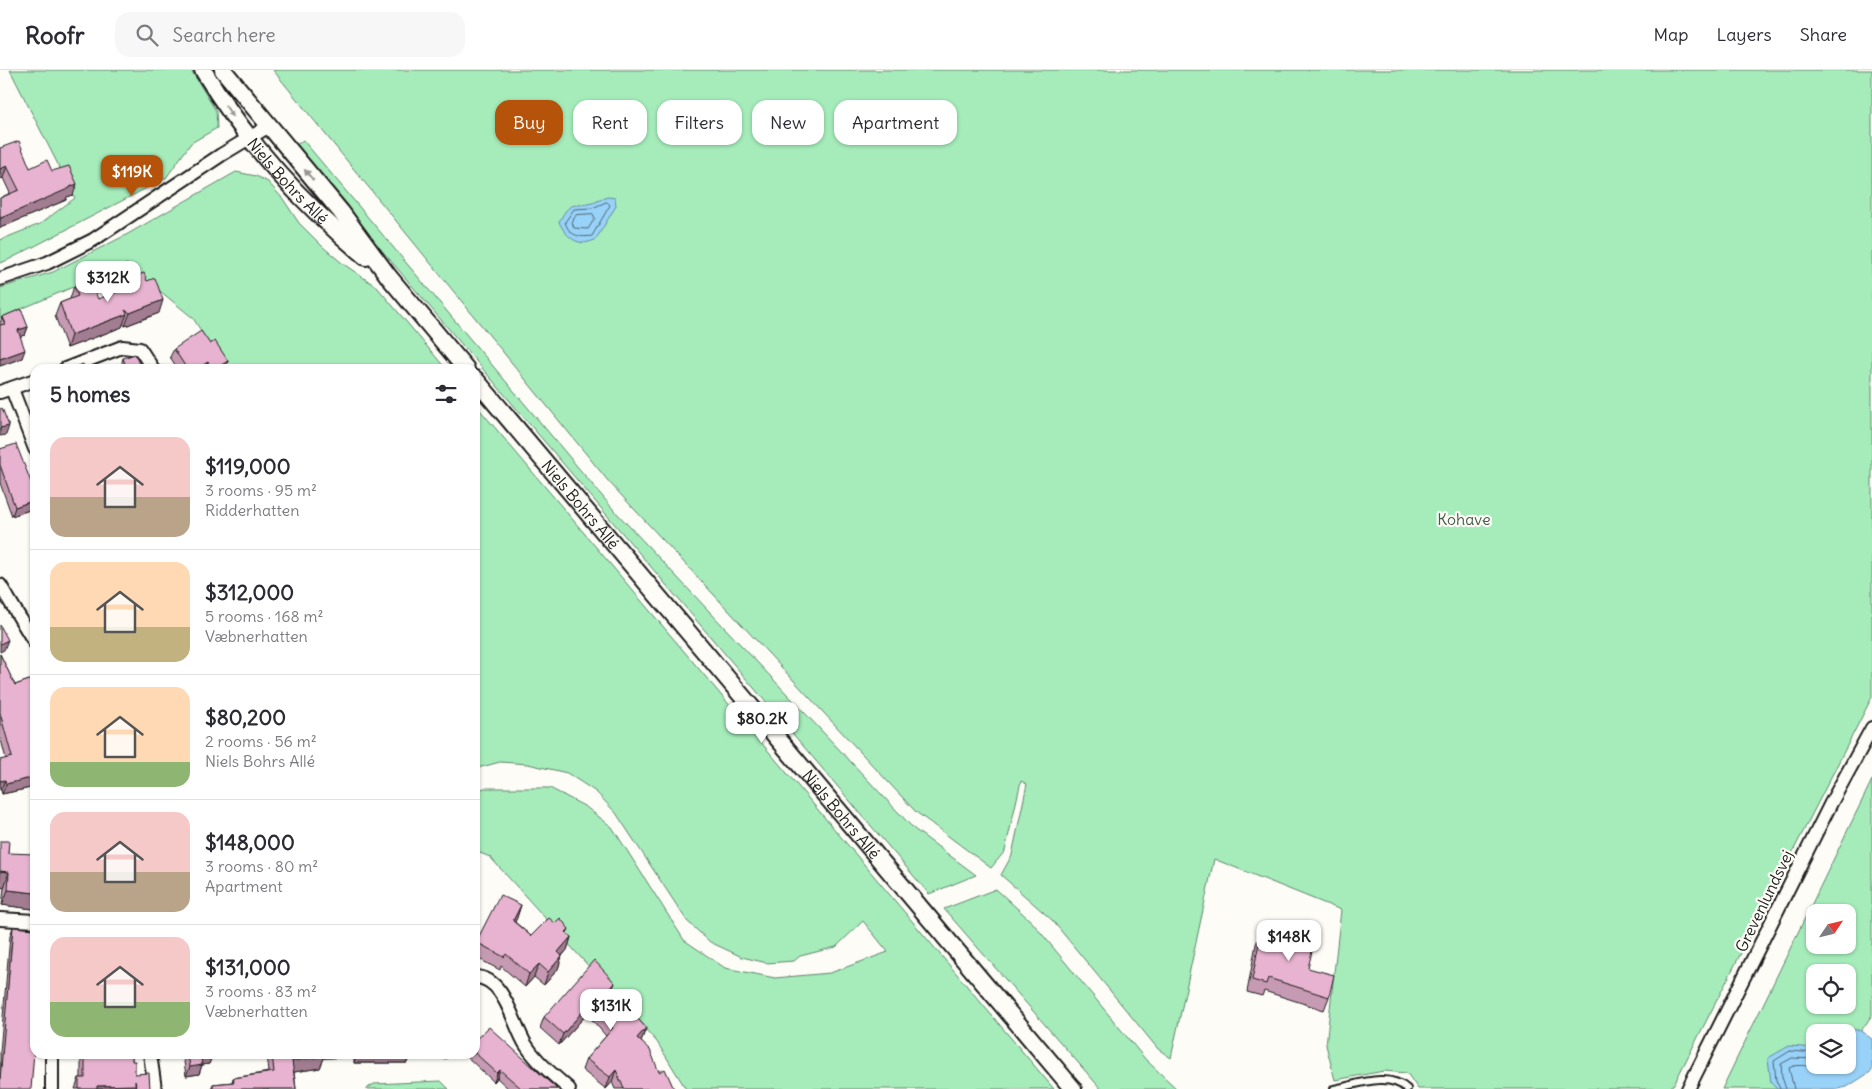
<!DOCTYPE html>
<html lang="en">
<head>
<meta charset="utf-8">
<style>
  :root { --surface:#fff; --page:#f7f7f7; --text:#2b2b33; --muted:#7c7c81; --line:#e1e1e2; --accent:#b45309 }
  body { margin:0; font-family:Delius,sans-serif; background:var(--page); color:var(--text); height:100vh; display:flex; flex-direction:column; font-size:19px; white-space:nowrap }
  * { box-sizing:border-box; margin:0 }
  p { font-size:16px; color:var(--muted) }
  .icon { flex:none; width:28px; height:28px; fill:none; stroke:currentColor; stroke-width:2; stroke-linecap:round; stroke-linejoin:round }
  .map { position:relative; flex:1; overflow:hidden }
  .drawer { position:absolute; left:30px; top:294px; width:450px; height:695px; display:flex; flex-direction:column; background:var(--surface); border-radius:15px; box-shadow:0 1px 4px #0004 }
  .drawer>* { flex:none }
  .guide { position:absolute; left:495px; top:30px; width:475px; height:45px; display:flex; gap:10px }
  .needle { width:32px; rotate:55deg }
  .buttons { position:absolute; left:1806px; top:834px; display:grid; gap:10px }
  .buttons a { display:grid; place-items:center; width:50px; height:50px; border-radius:10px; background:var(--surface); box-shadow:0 1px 4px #0004; font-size:25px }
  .price { position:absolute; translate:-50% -42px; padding:0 11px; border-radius:10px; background:#fff; color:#222; font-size:16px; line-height:32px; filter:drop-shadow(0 1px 2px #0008) }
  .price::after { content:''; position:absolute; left:50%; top:30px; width:15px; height:11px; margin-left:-8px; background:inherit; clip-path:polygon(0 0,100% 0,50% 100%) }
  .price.selected { background:var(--accent); color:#fff }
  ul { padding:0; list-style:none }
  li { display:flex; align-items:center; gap:15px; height:125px; padding:0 20px }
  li+li { border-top:1px solid var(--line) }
  li span { display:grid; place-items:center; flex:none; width:140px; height:100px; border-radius:15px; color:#555 }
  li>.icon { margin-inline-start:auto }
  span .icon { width:60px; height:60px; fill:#fffc; stroke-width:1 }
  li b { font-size:21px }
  h2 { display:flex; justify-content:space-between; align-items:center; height:60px; padding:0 20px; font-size:21px }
  .tag { padding:0 18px; border-radius:15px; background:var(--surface); box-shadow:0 1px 4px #0004; font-size:18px; line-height:45px }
  .tag.selected { background:var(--accent); color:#fff }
  header { display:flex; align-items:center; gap:30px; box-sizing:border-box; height:70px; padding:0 25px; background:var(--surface); border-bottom:1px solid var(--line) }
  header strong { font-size:24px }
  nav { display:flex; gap:28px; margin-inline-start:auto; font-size:18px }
  .search { width:350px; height:45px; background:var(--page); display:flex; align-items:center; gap:12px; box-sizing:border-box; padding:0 18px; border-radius:15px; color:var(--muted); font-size:19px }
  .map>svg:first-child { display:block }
  .green { fill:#a5ecba; stroke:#60846b; fill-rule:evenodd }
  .water { fill:#98d2f8; stroke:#6689a0 }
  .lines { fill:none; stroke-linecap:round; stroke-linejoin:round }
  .shore { stroke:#4e6574; stroke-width:1 }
  .service-casing { stroke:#1c1c1c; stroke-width:10 }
  .minor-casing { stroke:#1c1c1c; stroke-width:16 }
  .tertiary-casing { stroke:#1c1c1c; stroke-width:20 }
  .service { stroke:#fdfcf7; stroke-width:6 }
  .minor { stroke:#fdfcf7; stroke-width:12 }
  .tertiary { stroke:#fdfcf7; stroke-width:16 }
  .wall { fill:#c79ab3; stroke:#1c1c1c }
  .shaded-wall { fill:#a27d92; stroke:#1c1c1c }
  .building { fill:#e7b3d0; stroke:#1c1c1c }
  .oneway { fill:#989794 }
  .labels { text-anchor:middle; stroke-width:4.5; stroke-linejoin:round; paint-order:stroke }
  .street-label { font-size:16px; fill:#1c1c1c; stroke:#fdfcf7 }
  .park-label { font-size:16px; fill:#455a4b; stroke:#fdfcf7 }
</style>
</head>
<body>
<header>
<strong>Roofr</strong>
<div class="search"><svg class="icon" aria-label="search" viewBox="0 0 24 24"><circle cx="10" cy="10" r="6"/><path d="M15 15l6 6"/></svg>Search here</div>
<nav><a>Map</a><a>Layers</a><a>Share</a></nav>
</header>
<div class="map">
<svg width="1872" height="1019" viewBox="0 0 1872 1019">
  <rect width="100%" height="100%" fill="#fdfcf7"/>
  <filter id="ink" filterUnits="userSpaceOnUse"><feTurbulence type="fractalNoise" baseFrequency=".02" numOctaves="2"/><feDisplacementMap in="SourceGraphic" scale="10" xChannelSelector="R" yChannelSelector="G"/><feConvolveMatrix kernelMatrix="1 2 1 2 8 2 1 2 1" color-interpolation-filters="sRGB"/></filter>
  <g filter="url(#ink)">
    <path class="green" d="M10,0H191L216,41L217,58L191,73L166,108L8,190L0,193V170L40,154L75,128Z
      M273,0H1872V627L1674,1014L1668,1019H1418L1407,1003L1384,1001L1335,1010L1326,975L1341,840L1214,789L1171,988L1158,979L1052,850L1001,805L1012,785L1027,714L1021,711L1005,781L991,798L916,742L609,412Z
      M303,70L613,439L914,759L976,805L929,824L294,77Z
      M236,102L256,106L268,112L283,129L299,153L323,177L342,193L377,217L446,299H225L193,248L127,194L0,248V218L53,202L126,165Z
      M475,334L1054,1019H686L657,972L490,787L475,781V722L484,718H550L586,737L612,757L684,870L725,898L775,908L830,903L888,882L863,851L836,877L800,886L794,891L767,893L742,887L710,872L687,851L616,743L596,722L567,703L528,694L500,692L478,698L475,695Z
      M1872,710V945L1848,980V962H1815V995L1784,1019H1722ZM1815,842H1848V875H1815ZM1815,902H1848V935H1815Z
      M996,819L1032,852L1146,990L1177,1019H1101L944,839Z
      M441,1011L449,1019H366L374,1014Z"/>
    <path class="water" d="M608,127L615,128L616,136L596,169C579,179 566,167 559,152C571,129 572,138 592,133C597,132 602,128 608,127Z
      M1837,959L1859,960L1872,969V1001L1847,1017L1838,1019H1777L1771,1013L1768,988L1789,976L1815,978V995H1848V962H1833Z"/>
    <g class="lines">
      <path class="shore" d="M607,132L610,135L592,166C578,168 569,165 565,152L574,139L592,138Z
        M593,144L595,148L588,159L574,158L572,152L576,145Z
        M1780,1019L1776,1010L1774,991L1790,981L1815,983
        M1786,1019L1782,1007L1781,994L1792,988L1815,989
        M1794,1019L1789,998C1799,992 1812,999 1822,995"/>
      <defs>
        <path id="service" d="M1334,1019C1356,1015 1388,1001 1407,1019"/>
        <path id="minor" d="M0,209L47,193L93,170L221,85L269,56
          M65,299L122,277L140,279L153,299
          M12,319L35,379
          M0,322L35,310
          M0,515L35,573
          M0,849L35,851
          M475,907C505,907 513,955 526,975C537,992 553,1005 569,1019
          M52,984V1019
          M150,984L155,1019
          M1688,1019L1831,733L1872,658"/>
        <g id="tertiary">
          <path id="s1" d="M203,0C248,75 300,131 366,187"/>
          <path d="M223,0L341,142L389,207L466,299"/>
          <path id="s2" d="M475,309L1073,1019"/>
        </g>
      </defs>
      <use href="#service" class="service-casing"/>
      <use href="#minor" class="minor-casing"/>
      <use href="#tertiary" class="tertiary-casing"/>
      <use href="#service" class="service"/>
      <use href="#minor" class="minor"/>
      <use href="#tertiary" class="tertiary"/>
    </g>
    <path class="wall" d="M0,78L30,98L52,101L73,125L67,127L66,130L0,158V128L10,123L3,108L0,109Z
      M127,209L159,243L125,256L123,254L122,257L67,278L55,246L60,233L70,229L74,216L98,229L123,219Z
      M2,247L28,257L25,265L20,266L22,288L0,296V253Z
      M210,274L228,291L225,299H178L170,287L174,279Z
      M123,288L139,294L137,299H124L122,292Z
      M0,379L35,438L12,446L0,413Z
      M0,584L15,615L35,608V717L2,724L1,720H0V690L6,689L0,666Z
      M8,783L34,837L33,839L2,835L4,818Z
      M521,835L515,852L531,866L555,853L569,859L567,863L571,867L567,880L562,886L558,899L544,915L534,907L525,917L501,896L500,900L475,887V875L476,872Z
      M13,857L0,1019V982L10,866Z
      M1261,862L1308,898L1329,927L1324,940L1264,921L1262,926L1247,922L1256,874Z
      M615,913L612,920L646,958L641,971L659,1002L674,1019H615L612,1012L606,1019L582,1000L586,989L606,966L587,944L559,975L540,958L544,947Z
      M475,970L557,1019H509L497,1008L494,1012L465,985L466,984H475Z
      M81,984H132V991L135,1004L150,1019H75L79,1008H81Z
      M183,984H211L212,986L209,994L202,995L199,1004L186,1006Z
      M267,984H410L407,993H354V987L324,988L320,998L294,1002L296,1019H211L213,1014L232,1012L233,1008L269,1002Z
      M433,984H448L446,989Z"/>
    <path class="shaded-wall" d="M7,96L3,108L0,109V99Z
      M77,114L73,125L67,127L66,130L0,158V151L1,148Z
      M163,230L159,243L125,256L130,243Z
      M127,244L122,257L67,278L71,265Z
      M28,257L25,265L15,268L18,260Z
      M25,280L22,288L0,296V289Z
      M228,291L225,299H215Z
      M208,292L205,299H197Z
      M9,356L6,365L0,366V358Z
      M35,430V438L12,446L15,437Z
      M8,570L4,580L0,582V574Z
      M35,707V717L2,724L6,714Z
      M5,710L1,720H0V711Z
      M0,801L9,802L4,818L0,817Z
      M8,820L35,823V837H34L33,839L2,835Z
      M521,835L517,848L509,864L513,851Z
      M571,867L567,880L553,895L558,882Z
      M562,886L558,899L544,915L548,902Z
      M539,894L534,907L525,917L529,904Z
      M591,932L587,944L559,975L563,964Z
      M646,958L642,969L633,979L637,968Z
      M320,984H355L354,987L324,988L320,998L288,1003L292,991Z
      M357,984H410L407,993H354Z
      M212,986L209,994L202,995L199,1004L186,1006L190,997L201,987Z
      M500,1000L497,1008L494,1012L497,1003Z
      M616,1000L612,1012L606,1019L610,1007Z
      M136,1015L134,1019H96L97,1016Z"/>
    <path class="building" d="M19,71L30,98L47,90L52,101L69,96L77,114L70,117V118L1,148L0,146V128L19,120L7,96L0,99V78Z
      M144,203L147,211L155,208L163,230L130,243L125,240L127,244L71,265L60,233L78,226L74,216L90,210L98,229L130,217L127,209Z
      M21,239L28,257L18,260L25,280L0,289V255L5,254L2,247Z
      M201,261L210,274L215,271L228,291L215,299H213L208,292L197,299H187L174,279Z
      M135,284L139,294L135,299H127L123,288Z
      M83,294L84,299H71Z
      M2,338L9,356L0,358V339Z
      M16,374L35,422V430L15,437L0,395V379Z
      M0,555L8,570L0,574Z
      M0,584L15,615L35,608V707L6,714L5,710L0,711V690L12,687L0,643Z
      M0,771H9L8,783L35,784V823L8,820L9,802L0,801Z
      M500,825L521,835L513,851L531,866L549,848L555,853L560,848L569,859L566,862L571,867L558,882L562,886L548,902L539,894L529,904L506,884L504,887L476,872Z
      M13,857L35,859V969L31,1019H0V1010Z
      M1269,859L1315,869L1308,898L1334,905L1329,927L1268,908L1266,914L1252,910L1261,862Z
      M594,890L615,913L611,918L646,958L637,968L650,980L659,1002L665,999L674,1019H624L616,1000L610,1007L586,989L613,958L591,932L563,964L544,947Z
      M489,957L557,1019H522L500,1000L497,1003L475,983V970Z
      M85,984H132V991H135V1004L149,1003L150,1019H136L135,1011L136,1015L97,1016V1019H79V1008H85Z
      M188,984H211L212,986L201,987L202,995L190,997Z
      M272,984H324L325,986L292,991L296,1019H213V1014L234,1012L233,1008L274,1002Z"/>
    <defs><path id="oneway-solid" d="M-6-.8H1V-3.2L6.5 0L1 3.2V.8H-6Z" transform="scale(1.25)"/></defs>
    <g class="oneway">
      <use href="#oneway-solid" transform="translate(229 41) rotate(56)"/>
      <use href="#oneway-solid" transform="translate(309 105) rotate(-130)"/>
    </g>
  </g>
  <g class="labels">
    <g class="street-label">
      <text dy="6" stroke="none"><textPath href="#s1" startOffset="140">Niels Bohrs Allé</textPath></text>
      <text dy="6" stroke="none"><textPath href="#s2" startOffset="164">Niels Bohrs Allé</textPath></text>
      <text dy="6" stroke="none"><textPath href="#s2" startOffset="569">Niels Bohrs Allé</textPath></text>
      <text transform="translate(1764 831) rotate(-64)" y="6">Grevenlundsvej</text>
    </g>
    <g class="park-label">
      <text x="1464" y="455">Kohave</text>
    </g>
  </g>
</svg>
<div class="buttons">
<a><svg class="needle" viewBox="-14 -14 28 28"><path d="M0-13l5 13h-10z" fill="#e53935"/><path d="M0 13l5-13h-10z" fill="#7c7c81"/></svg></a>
<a><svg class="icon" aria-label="locate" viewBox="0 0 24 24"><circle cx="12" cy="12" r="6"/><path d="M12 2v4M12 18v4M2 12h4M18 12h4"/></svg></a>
<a><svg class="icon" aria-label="layers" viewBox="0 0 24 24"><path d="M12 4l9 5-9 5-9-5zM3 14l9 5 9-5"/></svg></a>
</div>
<b class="price selected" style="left:132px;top:127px">$119K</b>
<b class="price" style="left:108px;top:233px">$312K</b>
<b class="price" style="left:762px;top:674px">$80.2K</b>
<b class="price" style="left:1289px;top:892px">$148K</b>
<b class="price" style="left:611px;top:961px">$131K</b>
<div class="guide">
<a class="tag selected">Buy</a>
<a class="tag">Rent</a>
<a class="tag">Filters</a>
<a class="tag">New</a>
<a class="tag">Apartment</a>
</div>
<section class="drawer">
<h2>5 homes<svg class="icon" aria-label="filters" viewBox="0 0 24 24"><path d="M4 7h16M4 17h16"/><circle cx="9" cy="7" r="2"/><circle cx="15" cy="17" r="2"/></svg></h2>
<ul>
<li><span style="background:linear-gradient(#f6c9c9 60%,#b9a48a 0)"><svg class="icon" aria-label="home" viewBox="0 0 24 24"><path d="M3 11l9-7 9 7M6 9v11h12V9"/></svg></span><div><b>$119,000</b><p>3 rooms · 95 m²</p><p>Ridderhatten</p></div></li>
<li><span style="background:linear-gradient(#ffd9b3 65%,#c2b280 0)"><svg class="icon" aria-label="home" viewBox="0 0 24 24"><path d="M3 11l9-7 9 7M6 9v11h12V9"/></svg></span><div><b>$312,000</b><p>5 rooms · 168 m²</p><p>Væbnerhatten</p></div></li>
<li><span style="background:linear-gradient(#ffd9b3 75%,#8fb573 0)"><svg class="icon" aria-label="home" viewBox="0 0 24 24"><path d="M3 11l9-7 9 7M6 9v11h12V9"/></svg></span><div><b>$80,200</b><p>2 rooms · 56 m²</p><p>Niels Bohrs Allé</p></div></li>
<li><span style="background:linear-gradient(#f6c9c9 60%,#b9a48a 0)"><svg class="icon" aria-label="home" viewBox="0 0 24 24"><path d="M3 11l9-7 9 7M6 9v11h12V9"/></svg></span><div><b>$148,000</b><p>3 rooms · 80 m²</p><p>Apartment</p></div></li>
<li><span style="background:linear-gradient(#f6c9c9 65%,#8fb573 0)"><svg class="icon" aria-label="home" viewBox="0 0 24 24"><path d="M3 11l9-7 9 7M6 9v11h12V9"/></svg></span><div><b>$131,000</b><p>3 rooms · 83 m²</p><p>Væbnerhatten</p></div></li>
</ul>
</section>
</div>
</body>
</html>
